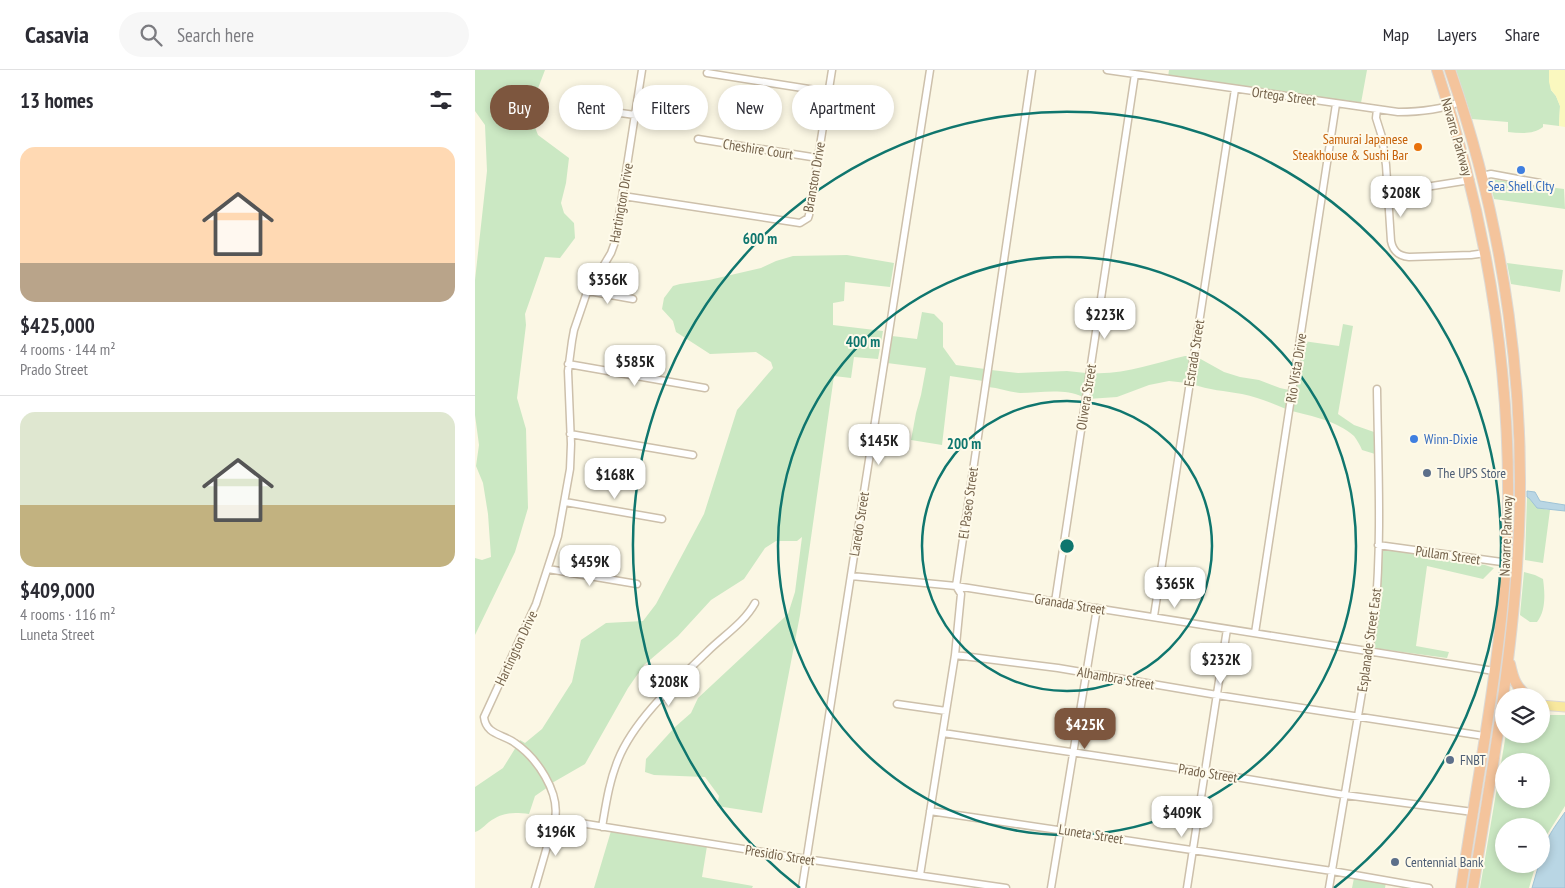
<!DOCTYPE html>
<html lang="en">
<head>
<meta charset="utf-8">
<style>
  :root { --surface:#fff; --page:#f7f7f7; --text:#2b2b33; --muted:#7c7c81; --line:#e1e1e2; --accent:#7d563e }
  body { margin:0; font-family:"PT Sans Narrow",sans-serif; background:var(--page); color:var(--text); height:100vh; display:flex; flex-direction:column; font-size:19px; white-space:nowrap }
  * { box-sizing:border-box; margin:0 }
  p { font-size:16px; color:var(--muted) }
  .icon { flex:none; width:28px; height:28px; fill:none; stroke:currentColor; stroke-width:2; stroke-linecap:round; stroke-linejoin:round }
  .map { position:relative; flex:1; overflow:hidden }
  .drawer { display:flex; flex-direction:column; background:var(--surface); width:475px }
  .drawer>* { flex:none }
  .top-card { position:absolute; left:15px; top:15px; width:475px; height:45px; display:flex; gap:10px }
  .buttons { position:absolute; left:1020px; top:618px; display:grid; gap:10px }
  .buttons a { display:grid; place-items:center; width:55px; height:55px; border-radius:50%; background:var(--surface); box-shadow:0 2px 8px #0003; font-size:25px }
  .price { position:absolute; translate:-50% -42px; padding:0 11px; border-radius:10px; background:#fff; color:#222; font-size:16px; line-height:32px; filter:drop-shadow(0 1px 2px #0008) }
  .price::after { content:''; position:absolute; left:50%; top:30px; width:15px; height:11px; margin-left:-8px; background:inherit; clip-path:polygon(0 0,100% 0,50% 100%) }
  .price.selected { background:var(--accent); color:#fff }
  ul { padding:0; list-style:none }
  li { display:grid; align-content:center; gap:10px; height:265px; padding:0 20px }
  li+li { border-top:1px solid var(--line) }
  li span { display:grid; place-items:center; height:155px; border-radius:15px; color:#555 }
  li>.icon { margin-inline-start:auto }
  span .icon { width:90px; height:90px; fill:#fffc; stroke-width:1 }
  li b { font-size:21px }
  h2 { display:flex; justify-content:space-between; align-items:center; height:60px; padding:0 20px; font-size:21px }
  .chip { padding:0 18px; border-radius:22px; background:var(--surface); box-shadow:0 2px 8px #0003; font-size:18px; line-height:45px }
  .chip.selected { background:var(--accent); color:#fff }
  header { display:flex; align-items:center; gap:30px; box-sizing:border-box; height:70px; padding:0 25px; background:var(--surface); border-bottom:1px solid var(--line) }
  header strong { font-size:24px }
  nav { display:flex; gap:28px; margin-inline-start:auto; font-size:18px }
  .search { width:350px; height:45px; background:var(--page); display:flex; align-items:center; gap:12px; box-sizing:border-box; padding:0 18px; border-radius:28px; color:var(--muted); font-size:19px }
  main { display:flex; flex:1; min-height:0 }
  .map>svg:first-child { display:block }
  .green { fill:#cbe8c3; fill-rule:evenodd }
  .sand { fill:#faf8bf }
  .water { fill:#b9d6e4; stroke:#9fc3d6 }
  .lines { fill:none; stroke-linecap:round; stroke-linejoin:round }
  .minor-casing { stroke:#cdc0ab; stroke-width:9 }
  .major-casing { stroke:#ddd9d4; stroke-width:11 }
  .highway-casing { stroke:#ddd9d4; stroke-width:12 }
  .minor { stroke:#fff; stroke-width:6 }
  .major { stroke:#f8e89e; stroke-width:9 }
  .highway { stroke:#f4c49c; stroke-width:10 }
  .ring { fill:none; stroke:#0f766e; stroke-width:2.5 }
  .food-dot { fill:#e8710a; stroke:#fefaea; stroke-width:2 }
  .shop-dot { fill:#3f7fe0; stroke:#fefaea; stroke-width:2 }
  .service-dot { fill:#5c6f8a; stroke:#fefaea; stroke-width:2 }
  .labels { text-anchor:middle; stroke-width:4; stroke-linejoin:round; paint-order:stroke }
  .street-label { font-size:14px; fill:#73614a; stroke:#fefaea }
  .food-label { font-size:14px; fill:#c56008; stroke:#fefaea; text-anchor:end }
  .shop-label { font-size:14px; fill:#366cbe; stroke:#fefaea }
  .service-label { font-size:14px; fill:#4e5e75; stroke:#fefaea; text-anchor:start }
  .centre { fill:#0f766e; stroke:#fefaea; stroke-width:2.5 }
  .ring-label { font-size:15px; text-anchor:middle; font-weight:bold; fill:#0f766e; stroke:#fefaea; stroke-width:4; stroke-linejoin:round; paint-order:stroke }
</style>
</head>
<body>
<header>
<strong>Casavia</strong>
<div class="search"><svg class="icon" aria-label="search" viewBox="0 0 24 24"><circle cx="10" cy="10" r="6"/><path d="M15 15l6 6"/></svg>Search here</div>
<nav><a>Map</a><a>Layers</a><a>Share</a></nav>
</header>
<main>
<section class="drawer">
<h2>13 homes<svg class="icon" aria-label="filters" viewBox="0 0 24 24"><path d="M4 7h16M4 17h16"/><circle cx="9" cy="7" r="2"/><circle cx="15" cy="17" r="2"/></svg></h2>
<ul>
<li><span style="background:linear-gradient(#ffd9b3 75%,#b9a48a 0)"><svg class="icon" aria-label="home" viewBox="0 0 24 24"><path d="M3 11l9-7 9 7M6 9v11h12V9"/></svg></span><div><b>$425,000</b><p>4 rooms · 144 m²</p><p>Prado Street</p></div></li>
<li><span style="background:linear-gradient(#dfe7d0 60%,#c2b280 0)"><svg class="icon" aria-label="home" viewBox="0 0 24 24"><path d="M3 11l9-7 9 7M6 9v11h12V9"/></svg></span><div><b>$409,000</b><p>4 rooms · 116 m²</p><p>Luneta Street</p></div></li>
</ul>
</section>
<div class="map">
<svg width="1090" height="818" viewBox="0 0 1090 818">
  <rect width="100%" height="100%" fill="#fbf7e4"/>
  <path class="green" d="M0,0H70L54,42L63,65L94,88L91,113L86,133L89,143L99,153L100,168L85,188L70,187L50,244L51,255L42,328L51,359L53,438L40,482L0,565V488L7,490L16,487L13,444L8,413L1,396L4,375L0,345V210L12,101L10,55L0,41Z
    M694,0H892L886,33L693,7Z
    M981,0H1074L1076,20L1081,26L1085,36L1084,56L1068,54V57C1058,65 1045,63 1033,62V52L997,49Z
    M1014,109L1089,119L1090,139L1019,129Z
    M372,185L419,193L415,217L370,212L369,231L358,233V255L408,261L403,289L379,287L376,308L359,306L325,545L287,743L242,736L244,726L230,707L179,705L170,702L171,689L200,657L216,643L223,628L313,544L320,522L327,467L322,471H301L290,478L269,509L236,530L203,566L169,595L153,618L110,694L77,713L72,705L44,673L45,670L50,673L67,659L97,612L106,570L131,553L168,551L181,534L229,444L262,340L298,298L296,292L281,282L235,284L201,262L198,251L187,239L189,228L198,216L205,214L234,210L286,198L301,191L318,186Z
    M1032,193L1088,200L1085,222L1036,214Z
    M447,242L459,244L468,253V277L481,295L510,299L508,311L475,306L467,375L436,370L441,343L446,325L451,298L412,293L417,266L442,269Z
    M868,254L878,256L863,344L879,355L899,362L900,384L887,380C885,375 882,370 879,366C862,351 837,346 817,341L828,271L864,276Z
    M710,286H716L712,313L694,311L674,315L642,327L613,329L617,303C648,305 680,293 710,286Z
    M722,287L749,302L765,307L784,310L805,318L814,320L811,339C797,333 782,327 767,324C750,321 734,320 717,314Z
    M516,300L543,303L592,301L611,303L608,327C589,318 565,323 545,323C534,322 524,318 513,317Z
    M1052,427L1054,428C1060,436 1065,439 1075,440L1068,493L1050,490Z
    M906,478L1010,495L1019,498L1008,509L952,496L941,576L974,582L972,588L898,578Z
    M1049,502L1060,505L1068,509C1070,523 1071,541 1062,552H1055L1045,545Z
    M1066,645H1090V736L1068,771L1066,776V756H1029V794H1061L1054,818H1005L1031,664H1066ZM1029,691H1066V729H1029Z
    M41,677L53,688L73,717L60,726L54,744C38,742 28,742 14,752C9,756 6,760 0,762V717L28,698Z
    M136,761L232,776L227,807L278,816L277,818H119Z
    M879,808L911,813L910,818H877Z"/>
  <path class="sand" d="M1074,0H1090V57L1084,56L1085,36L1081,26L1076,20L1074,12Z"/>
  <path class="water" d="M1052,421L1060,422L1065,431L1090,435V441L1062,438L1054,428L1052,427Z
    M1090,742V818H1057L1064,794H1066C1066,774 1079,758 1090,742Z"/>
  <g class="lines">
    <defs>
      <path id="minor" d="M632,0L923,42C945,42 965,40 985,32
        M232,3L353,22
        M102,37L160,45
        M902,39L901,48L907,67L911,95L916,171C918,181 923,186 934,187L996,185L1011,183
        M223,69L343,88
        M1006,106L1016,104L1065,113
        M913,123L995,110
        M148,126L325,153L333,148L334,145L357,0
        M113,221L158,229
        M93,294L230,318
        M95,364L218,385
        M90,432L187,449
        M903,475L1034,493
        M73,499L162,514
        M376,506L481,516L1019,601
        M580,532L660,4
        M679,546L760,19
        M780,563L861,34
        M480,585L583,598L742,625L1009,666
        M422,634L471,641
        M468,663L730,702L870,725L998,742
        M455,741L857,801L954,818
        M80,749L331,789L531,818
        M127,757C131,734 134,712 143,690C159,650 201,612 232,582C248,566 269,553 280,533
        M445,805L480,585L486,524L481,516L557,0
        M60,818L80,749C85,722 62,688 40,673C28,664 11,665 9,647L61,534L83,466L95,399L96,374L93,301L97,271L99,260L111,225L136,183L140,172L167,0
        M327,818L455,0
        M576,818L622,538
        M712,818L752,559
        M854,818L900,545C907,470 903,393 902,319"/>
      <path id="major" d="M1066,635L1090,637"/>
      <path id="highway" d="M962,0C1015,160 1041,323 1031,492C1024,601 1002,710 986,818
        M975,0C1030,158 1054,329 1042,496C1035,604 1015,711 998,818
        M1035,594C1038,608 1041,618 1053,626"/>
    </defs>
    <use href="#minor" class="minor-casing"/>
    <use href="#major" class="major-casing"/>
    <use href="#highway" class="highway-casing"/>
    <use href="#minor" class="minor"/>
    <use href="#major" class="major"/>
    <use href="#highway" class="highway"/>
  </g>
  <g class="ring">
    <circle cx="592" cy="476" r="145"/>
    <circle cx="592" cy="476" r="289"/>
    <path d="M325 818A434 434 0 1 1 859 818"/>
  </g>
  <circle class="food-dot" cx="943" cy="77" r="5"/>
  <g class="shop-dot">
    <circle cx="1046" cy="100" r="5"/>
    <circle cx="939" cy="369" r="5"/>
  </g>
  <g class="service-dot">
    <circle cx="952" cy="403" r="5"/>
    <circle cx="975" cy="690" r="5"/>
    <circle cx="920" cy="792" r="5"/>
  </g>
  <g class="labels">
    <g class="street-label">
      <text transform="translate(809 26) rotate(8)" y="5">Ortega Street</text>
      <text transform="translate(982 67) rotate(74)" y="5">Navarre Parkway</text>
      <text transform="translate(283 79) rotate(9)" y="5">Cheshire Court</text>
      <text transform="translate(339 107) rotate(-80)" y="5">Branston Drive</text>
      <text transform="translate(146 133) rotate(-80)" y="5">Hartington Drive</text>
      <text transform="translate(719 283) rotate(-81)" y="5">Estrada Street</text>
      <text transform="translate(821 298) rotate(-81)" y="5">Rio Vista Drive</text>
      <text transform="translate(611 327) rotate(-81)" y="5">Olivera Street</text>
      <text transform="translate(493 433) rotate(-82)" y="5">El Paseo Street</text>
      <text transform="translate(384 454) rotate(-81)" y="5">Laredo Street</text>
      <text transform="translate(1031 466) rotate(-88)" y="5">Navarre Parkway</text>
      <text transform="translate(973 485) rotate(8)" y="5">Pullam Street</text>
      <text transform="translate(595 534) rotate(9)" y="5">Granada Street</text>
      <text transform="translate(894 570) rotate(-82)" y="5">Esplanade Street East</text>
      <text transform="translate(41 578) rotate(-65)" y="5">Hartington Drive</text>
      <text transform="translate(641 608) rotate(10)" y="5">Alhambra Street</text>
      <text transform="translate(733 703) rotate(9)" y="5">Prado Street</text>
      <text transform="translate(616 764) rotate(9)" y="5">Luneta Street</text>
      <text transform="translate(305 785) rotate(9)" y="5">Presidio Street</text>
    </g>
    <g class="food-label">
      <text x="933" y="74">Samurai Japanese<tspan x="933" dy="16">Steakhouse &amp; Sushi Bar</tspan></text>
    </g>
    <g class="shop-label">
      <text x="1046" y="121">Sea Shell CIty</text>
      <text x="949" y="374" text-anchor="start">Winn-Dixie</text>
    </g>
    <g class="service-label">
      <text x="962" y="408">The UPS Store</text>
      <text x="985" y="695">FNBT</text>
      <text x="930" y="797">Centennial Bank</text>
    </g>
  </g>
  <circle cx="592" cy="476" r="8" class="centre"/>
  <g class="ring-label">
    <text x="285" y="174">600 m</text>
    <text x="388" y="277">400 m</text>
    <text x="489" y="379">200 m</text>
  </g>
</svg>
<div class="buttons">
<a><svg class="icon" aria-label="layers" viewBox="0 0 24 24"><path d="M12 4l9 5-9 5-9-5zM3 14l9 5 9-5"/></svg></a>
<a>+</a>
<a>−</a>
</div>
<b class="price" style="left:926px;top:148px">$208K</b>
<b class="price" style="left:133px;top:235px">$356K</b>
<b class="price" style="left:630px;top:270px">$223K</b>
<b class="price" style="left:160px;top:317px">$585K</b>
<b class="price" style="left:404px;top:396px">$145K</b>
<b class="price" style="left:140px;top:430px">$168K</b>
<b class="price" style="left:115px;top:517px">$459K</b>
<b class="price" style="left:700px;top:539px">$365K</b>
<b class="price" style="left:746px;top:615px">$232K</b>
<b class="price" style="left:194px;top:637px">$208K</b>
<b class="price selected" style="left:610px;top:680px">$425K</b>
<b class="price" style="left:707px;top:768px">$409K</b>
<b class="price" style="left:81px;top:787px">$196K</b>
<div class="top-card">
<a class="chip selected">Buy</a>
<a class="chip">Rent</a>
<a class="chip">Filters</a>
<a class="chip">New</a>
<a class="chip">Apartment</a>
</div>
</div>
</main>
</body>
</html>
